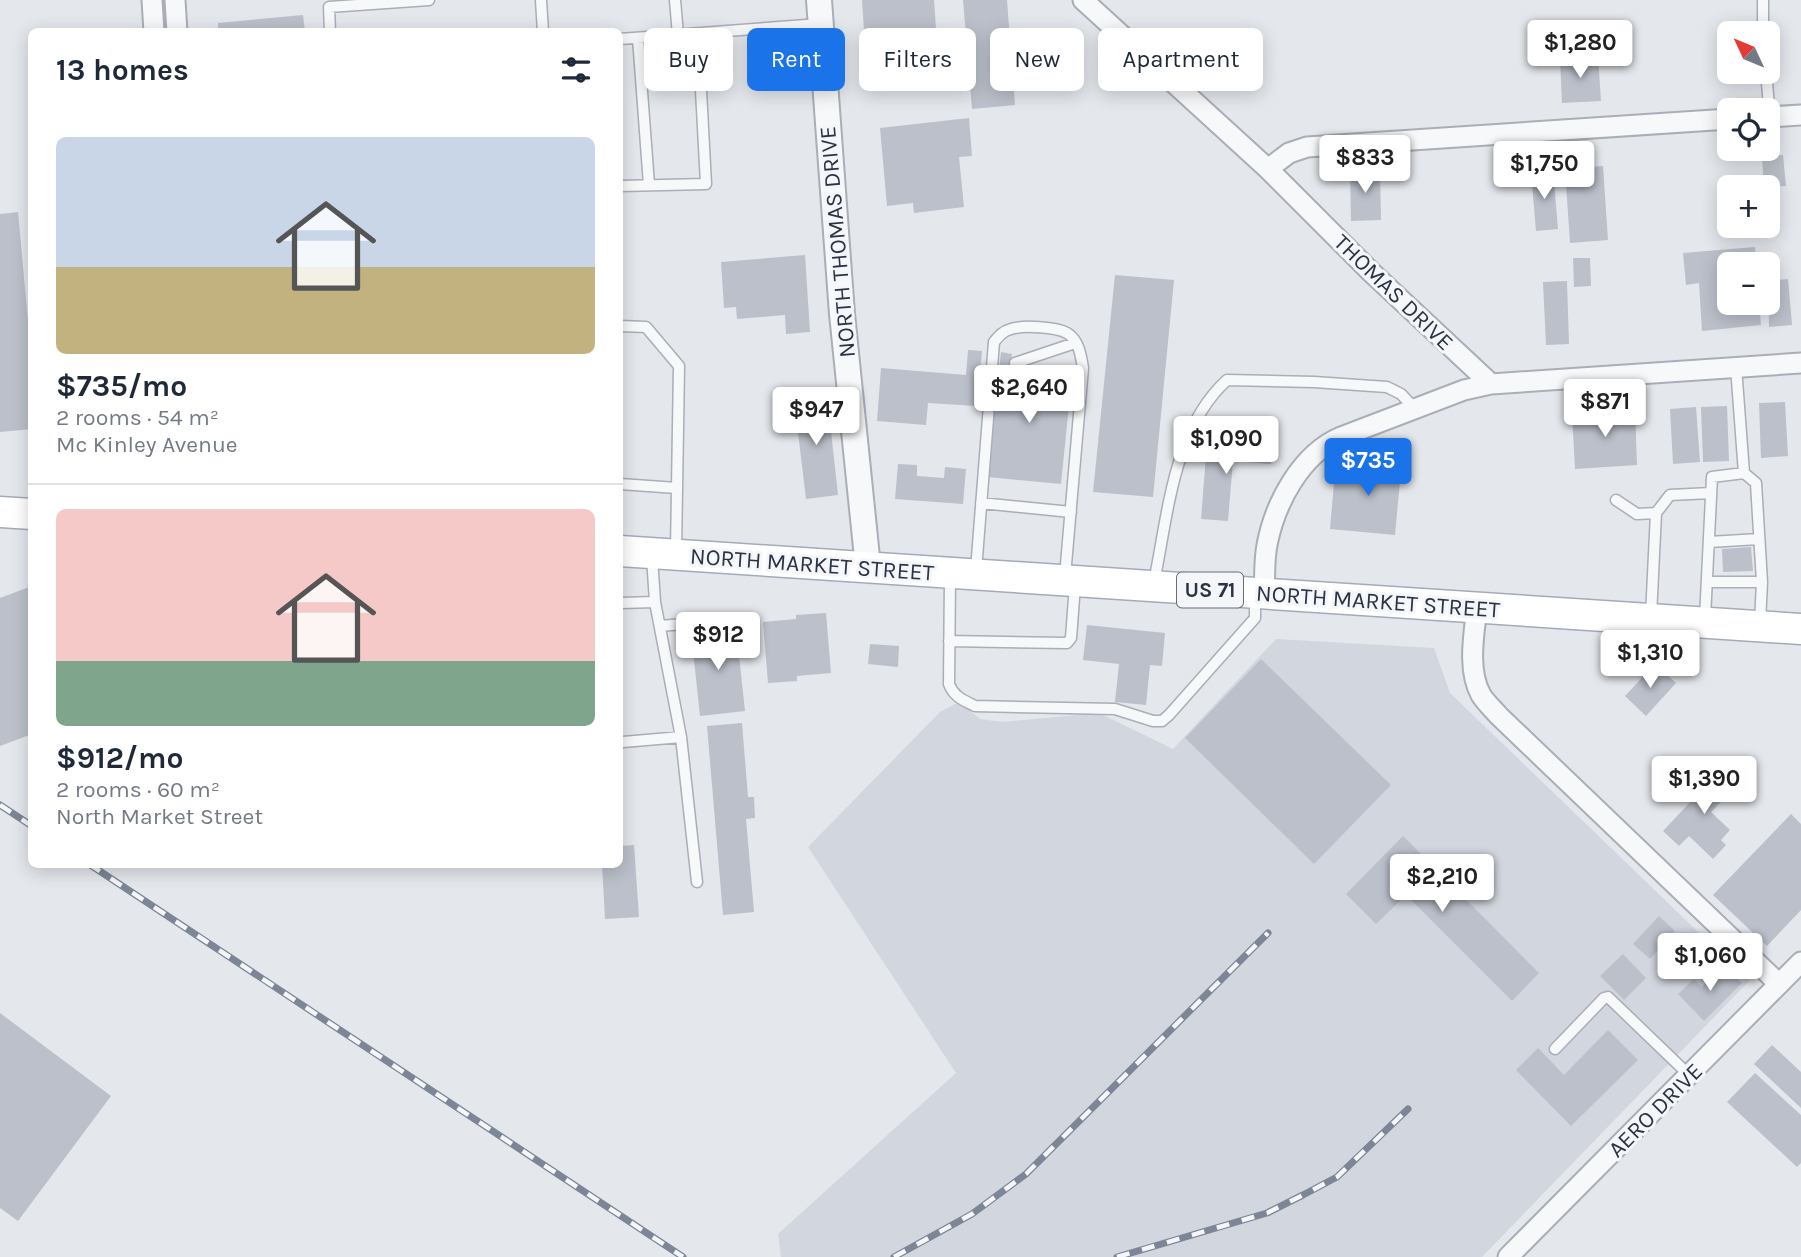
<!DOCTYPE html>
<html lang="en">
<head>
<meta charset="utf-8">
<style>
  :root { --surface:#fff; --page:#f6f6f7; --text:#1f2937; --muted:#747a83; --line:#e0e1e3; --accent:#1a73e8 }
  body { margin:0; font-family:Karla,sans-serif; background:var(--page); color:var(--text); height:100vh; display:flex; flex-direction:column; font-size:26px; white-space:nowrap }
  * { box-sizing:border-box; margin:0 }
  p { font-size:23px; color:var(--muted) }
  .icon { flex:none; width:38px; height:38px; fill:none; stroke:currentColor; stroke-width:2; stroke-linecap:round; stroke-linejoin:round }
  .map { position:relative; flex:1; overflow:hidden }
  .drawer { position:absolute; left:28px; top:28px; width:595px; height:840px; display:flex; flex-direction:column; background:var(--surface); border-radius:10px; box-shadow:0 4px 18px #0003 }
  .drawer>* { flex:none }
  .banner { position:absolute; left:644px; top:28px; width:665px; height:63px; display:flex; gap:14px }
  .needle { width:46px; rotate:314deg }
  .buttons { position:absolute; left:1717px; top:21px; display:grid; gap:14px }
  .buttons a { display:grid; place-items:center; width:63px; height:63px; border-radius:10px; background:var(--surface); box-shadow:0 4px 18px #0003; font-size:35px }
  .price { position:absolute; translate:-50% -60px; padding:0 16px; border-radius:7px; background:#fff; color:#222; font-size:23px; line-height:46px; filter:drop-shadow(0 2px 4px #0008) }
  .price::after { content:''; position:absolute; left:50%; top:42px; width:21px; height:16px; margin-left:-10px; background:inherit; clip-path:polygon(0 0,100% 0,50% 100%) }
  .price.current { background:var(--accent); color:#fff }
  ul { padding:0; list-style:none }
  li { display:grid; align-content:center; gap:14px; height:371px; padding:0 28px }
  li+li { border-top:2px solid var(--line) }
  li span { display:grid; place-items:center; height:217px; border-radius:10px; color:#555 }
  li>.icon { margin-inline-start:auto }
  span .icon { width:126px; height:126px; fill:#fffc; stroke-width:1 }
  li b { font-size:30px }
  h2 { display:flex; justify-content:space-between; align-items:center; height:84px; padding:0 28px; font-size:30px }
  .tag { padding:0 24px; border-radius:10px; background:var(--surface); box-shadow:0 4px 18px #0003; font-size:24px; line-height:63px }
  .tag.current { background:var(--accent); color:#fff }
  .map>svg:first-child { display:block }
  .built { fill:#d2d6de }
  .building { fill:#bbc0ca }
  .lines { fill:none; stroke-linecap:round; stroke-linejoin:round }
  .service-casing { stroke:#a9aeb7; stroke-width:13 }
  .minor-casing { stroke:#a9aeb7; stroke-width:23 }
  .tertiary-casing { stroke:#a9aeb7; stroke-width:28 }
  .primary-casing { stroke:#a3abb8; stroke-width:33 }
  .service { stroke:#f7f8fa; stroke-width:10 }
  .minor { stroke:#f7f8fa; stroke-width:19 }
  .tertiary { stroke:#f7f8fa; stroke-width:24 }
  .primary { stroke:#fff; stroke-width:30 }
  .rail-casing { stroke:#7d8696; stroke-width:7 }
  .rail { stroke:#f4f6f9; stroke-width:4.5; stroke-dasharray:13; stroke-linecap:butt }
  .labels { text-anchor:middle; stroke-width:6; stroke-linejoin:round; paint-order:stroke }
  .shield { fill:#f4f6f9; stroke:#676e7b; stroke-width:2 }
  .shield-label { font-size:21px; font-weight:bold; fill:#2b3445 }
  .street-label { font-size:23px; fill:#2b3445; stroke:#f4f6f9 }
</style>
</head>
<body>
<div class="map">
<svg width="1801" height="1257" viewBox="0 0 1801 1257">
  <rect width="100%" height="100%" fill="#e4e7ec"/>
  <path class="built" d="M1276,639L1434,648L1450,693L1749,981L1482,1257H781L778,1234L956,1073L808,847L940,712L959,702L980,719L1002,722L1099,713L1173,749Z"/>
  <path class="building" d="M862,0H934L939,72L867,77Z
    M963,0H1007L1015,105L972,109Z
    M303,15L305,32H218V23Z
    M1598,56L1601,101L1562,103L1560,58Z
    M969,118L972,156L959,157L964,207L914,213L913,203L887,206L880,128Z
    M1783,155L1786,186L1764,187L1762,156Z
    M1603,166L1608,240L1570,243L1565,169Z
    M1350,169H1380L1381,220L1351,221Z
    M1553,170L1558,229L1536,231L1531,172Z
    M18,212L32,364V429L0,432V214Z
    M1755,247L1756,264H1729V303H1759L1761,325L1702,331L1699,283L1686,285L1683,253Z
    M805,255L810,332L786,334L785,315L737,319L736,307L724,308L721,262Z
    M1573,258H1590L1591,286L1574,287Z
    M1115,275L1174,280L1153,497L1093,492Z
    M1788,279L1792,325L1769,327L1768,281Z
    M1567,281L1569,344L1546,345L1543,282Z
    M968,350L982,351L977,406L928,403L926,425L877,421L881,368L966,375Z
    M1001,352L1012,354L1010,370L1072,376L1061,484L987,477Z
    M827,395L838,495L806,499L794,399Z
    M1785,402L1788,456L1761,458L1759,403Z
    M1727,406L1729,461L1703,462L1701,407Z
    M1696,407L1700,462L1673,464L1670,409Z
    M1635,410L1637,465L1575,469L1572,413Z
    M1207,443L1272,448L1271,464L1233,461L1228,521L1201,519Z
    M1365,456L1402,460L1395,535L1330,529L1335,472L1363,475Z
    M898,464L917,465V476L944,478L945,467L966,469L963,504L895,499Z
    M1751,547L1753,571L1723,572L1722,549Z
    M32,586V734L0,746V598Z
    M826,613L831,673L797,676V681L768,683L763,622L796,619V615Z
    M1087,625L1165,633L1162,666L1150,665L1146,705L1115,702L1119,664L1083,660Z
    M736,627L745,711L700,716L691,632Z
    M870,644L899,646L898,667L868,664Z
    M1261,659L1391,785L1314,864L1185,738Z
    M1655,664L1676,683L1646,716L1625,696Z
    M742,723L748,797H754L755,818L746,819L754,912L723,915L707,726Z
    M1723,767L1740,783L1711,812L1730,830L1721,840L1726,845L1713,859L1689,836L1679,846L1663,831Z
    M1791,814L1801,824V910L1767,946L1713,895Z
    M1403,836L1539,973L1512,1001L1406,895L1376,924L1346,894Z
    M634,845L639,917L605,919L602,864H620V846Z
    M1659,916L1675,931L1650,959L1633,944Z
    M1623,954L1646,978L1624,1000L1600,976Z
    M1724,965L1742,983L1704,1021L1678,994L1694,979L1702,987Z
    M0,1013L111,1096L18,1221L0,1208Z
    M1608,1030L1638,1060L1571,1126L1516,1070L1538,1048L1564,1075Z
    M1772,1045L1801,1072V1108L1754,1064Z
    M1755,1073L1801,1115V1163L1797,1167L1727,1102Z"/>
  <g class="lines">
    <defs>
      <path id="service" d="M541,0L543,32
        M675,0L678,35
        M1763,0V33
        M330,32L329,7L429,0
        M638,38L649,185
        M620,39L820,24
        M1766,72L1770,117
        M620,186L706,184L698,34
        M620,326L646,327L679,366L676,551
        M1015,363L1075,343
        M1736,367L1744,473L1756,483L1762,582L1760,622
        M620,484L677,488
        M1616,500L1637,514L1656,513
        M981,503L1071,512
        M1709,542L1759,539
        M652,557L655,602
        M976,570L994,342C999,336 1003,331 1011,329C1024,325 1056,327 1067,333C1079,340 1081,356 1083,368L1065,576
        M950,577L949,684C954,697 963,700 975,706L1115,709L1153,721H1162L1169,715L1255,618V597
        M1154,582C1168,515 1173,429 1227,380L1314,382L1387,387L1401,394L1415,409
        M1707,582H1762
        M620,603L655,602L681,737L697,882
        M1651,616L1656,513L1670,495L1711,493
        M1705,618L1712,477L1744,473
        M660,626L730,620
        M949,641L1067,643L1071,638L1075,585
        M623,742L681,737
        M1555,1049L1604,998L1608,997L1689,1075"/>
      <path id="minor" d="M152,0L154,32
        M175,0L177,32
        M1083,0L1268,169L1371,272L1491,384
        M1768,117L1801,115
        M1268,169L1289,153L1307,147L1729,119
        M1264,593C1265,577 1264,560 1267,545C1275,503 1301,454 1341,437L1464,390L1491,384L1801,363
        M1477,607C1474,634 1467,670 1481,695C1486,703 1493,709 1499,716L1779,984
        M1508,1257L1801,962"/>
      <path id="tertiary" d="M819,0L842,314L868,567"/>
      <path id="primary" d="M0,512L32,514
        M620,551L1801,629"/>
    </defs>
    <use href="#service" class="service-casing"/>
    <use href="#minor" class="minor-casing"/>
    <use href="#tertiary" class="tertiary-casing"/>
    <use href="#primary" class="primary-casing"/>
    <use href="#service" class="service"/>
    <use href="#minor" class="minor"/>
    <use href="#tertiary" class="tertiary"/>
    <use href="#primary" class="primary"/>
    <defs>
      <path id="rail" d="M0,805L32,826
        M89,864L683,1257
        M894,1257L972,1214L1026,1174L1268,933
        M1117,1257L1267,1213L1303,1195L1337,1177L1408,1109"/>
    </defs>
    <use href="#rail" class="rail-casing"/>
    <use href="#rail" class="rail"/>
  </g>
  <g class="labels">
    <rect class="shield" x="1177" y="572.5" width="66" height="35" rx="5"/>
    <g class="shield-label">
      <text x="1210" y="597">US 71</text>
    </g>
    <g class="street-label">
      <text transform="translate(837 242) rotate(-95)" y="8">NORTH THOMAS DRIVE</text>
      <text transform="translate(1394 292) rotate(44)" y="8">THOMAS DRIVE</text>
      <text transform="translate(812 564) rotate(4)" y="8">NORTH MARKET STREET</text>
      <text transform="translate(1378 601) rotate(4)" y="8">NORTH MARKET STREET</text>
      <text transform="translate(1655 1110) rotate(-45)" y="8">AERO DRIVE</text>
    </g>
  </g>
</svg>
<div class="buttons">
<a><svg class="needle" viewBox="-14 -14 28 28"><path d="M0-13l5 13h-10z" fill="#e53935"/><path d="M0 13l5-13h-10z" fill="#747a83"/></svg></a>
<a><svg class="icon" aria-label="locate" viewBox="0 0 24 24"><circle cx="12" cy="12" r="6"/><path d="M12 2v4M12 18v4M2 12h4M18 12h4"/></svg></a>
<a>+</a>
<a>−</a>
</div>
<b class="price" style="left:1580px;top:80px">$1,280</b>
<b class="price" style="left:1365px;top:195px">$833</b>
<b class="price" style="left:1544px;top:201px">$1,750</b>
<b class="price" style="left:1029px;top:425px">$2,640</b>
<b class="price" style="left:1605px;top:439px">$871</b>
<b class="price" style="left:816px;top:447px">$947</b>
<b class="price" style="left:1226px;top:476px">$1,090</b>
<b class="price current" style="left:1368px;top:498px">$735</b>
<b class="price" style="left:718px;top:672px">$912</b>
<b class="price" style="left:1650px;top:690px">$1,310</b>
<b class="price" style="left:1704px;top:816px">$1,390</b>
<b class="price" style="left:1442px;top:914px">$2,210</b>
<b class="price" style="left:1710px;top:993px">$1,060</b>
<div class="banner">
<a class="tag">Buy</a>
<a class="tag current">Rent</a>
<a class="tag">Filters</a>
<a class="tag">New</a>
<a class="tag">Apartment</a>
</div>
<section class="drawer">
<h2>13 homes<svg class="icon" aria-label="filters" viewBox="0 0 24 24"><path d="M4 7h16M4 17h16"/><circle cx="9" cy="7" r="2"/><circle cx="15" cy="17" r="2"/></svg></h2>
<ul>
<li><span style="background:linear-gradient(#c9d6e8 60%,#c2b280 0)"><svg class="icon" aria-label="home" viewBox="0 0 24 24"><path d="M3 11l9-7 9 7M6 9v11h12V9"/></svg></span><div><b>$735/mo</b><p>2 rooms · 54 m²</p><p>Mc Kinley Avenue</p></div></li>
<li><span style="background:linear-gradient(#f6c9c9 70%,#7fa58c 0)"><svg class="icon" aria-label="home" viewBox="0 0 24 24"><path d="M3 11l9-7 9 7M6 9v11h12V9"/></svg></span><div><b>$912/mo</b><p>2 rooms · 60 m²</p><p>North Market Street</p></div></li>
</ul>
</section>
</div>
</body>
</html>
